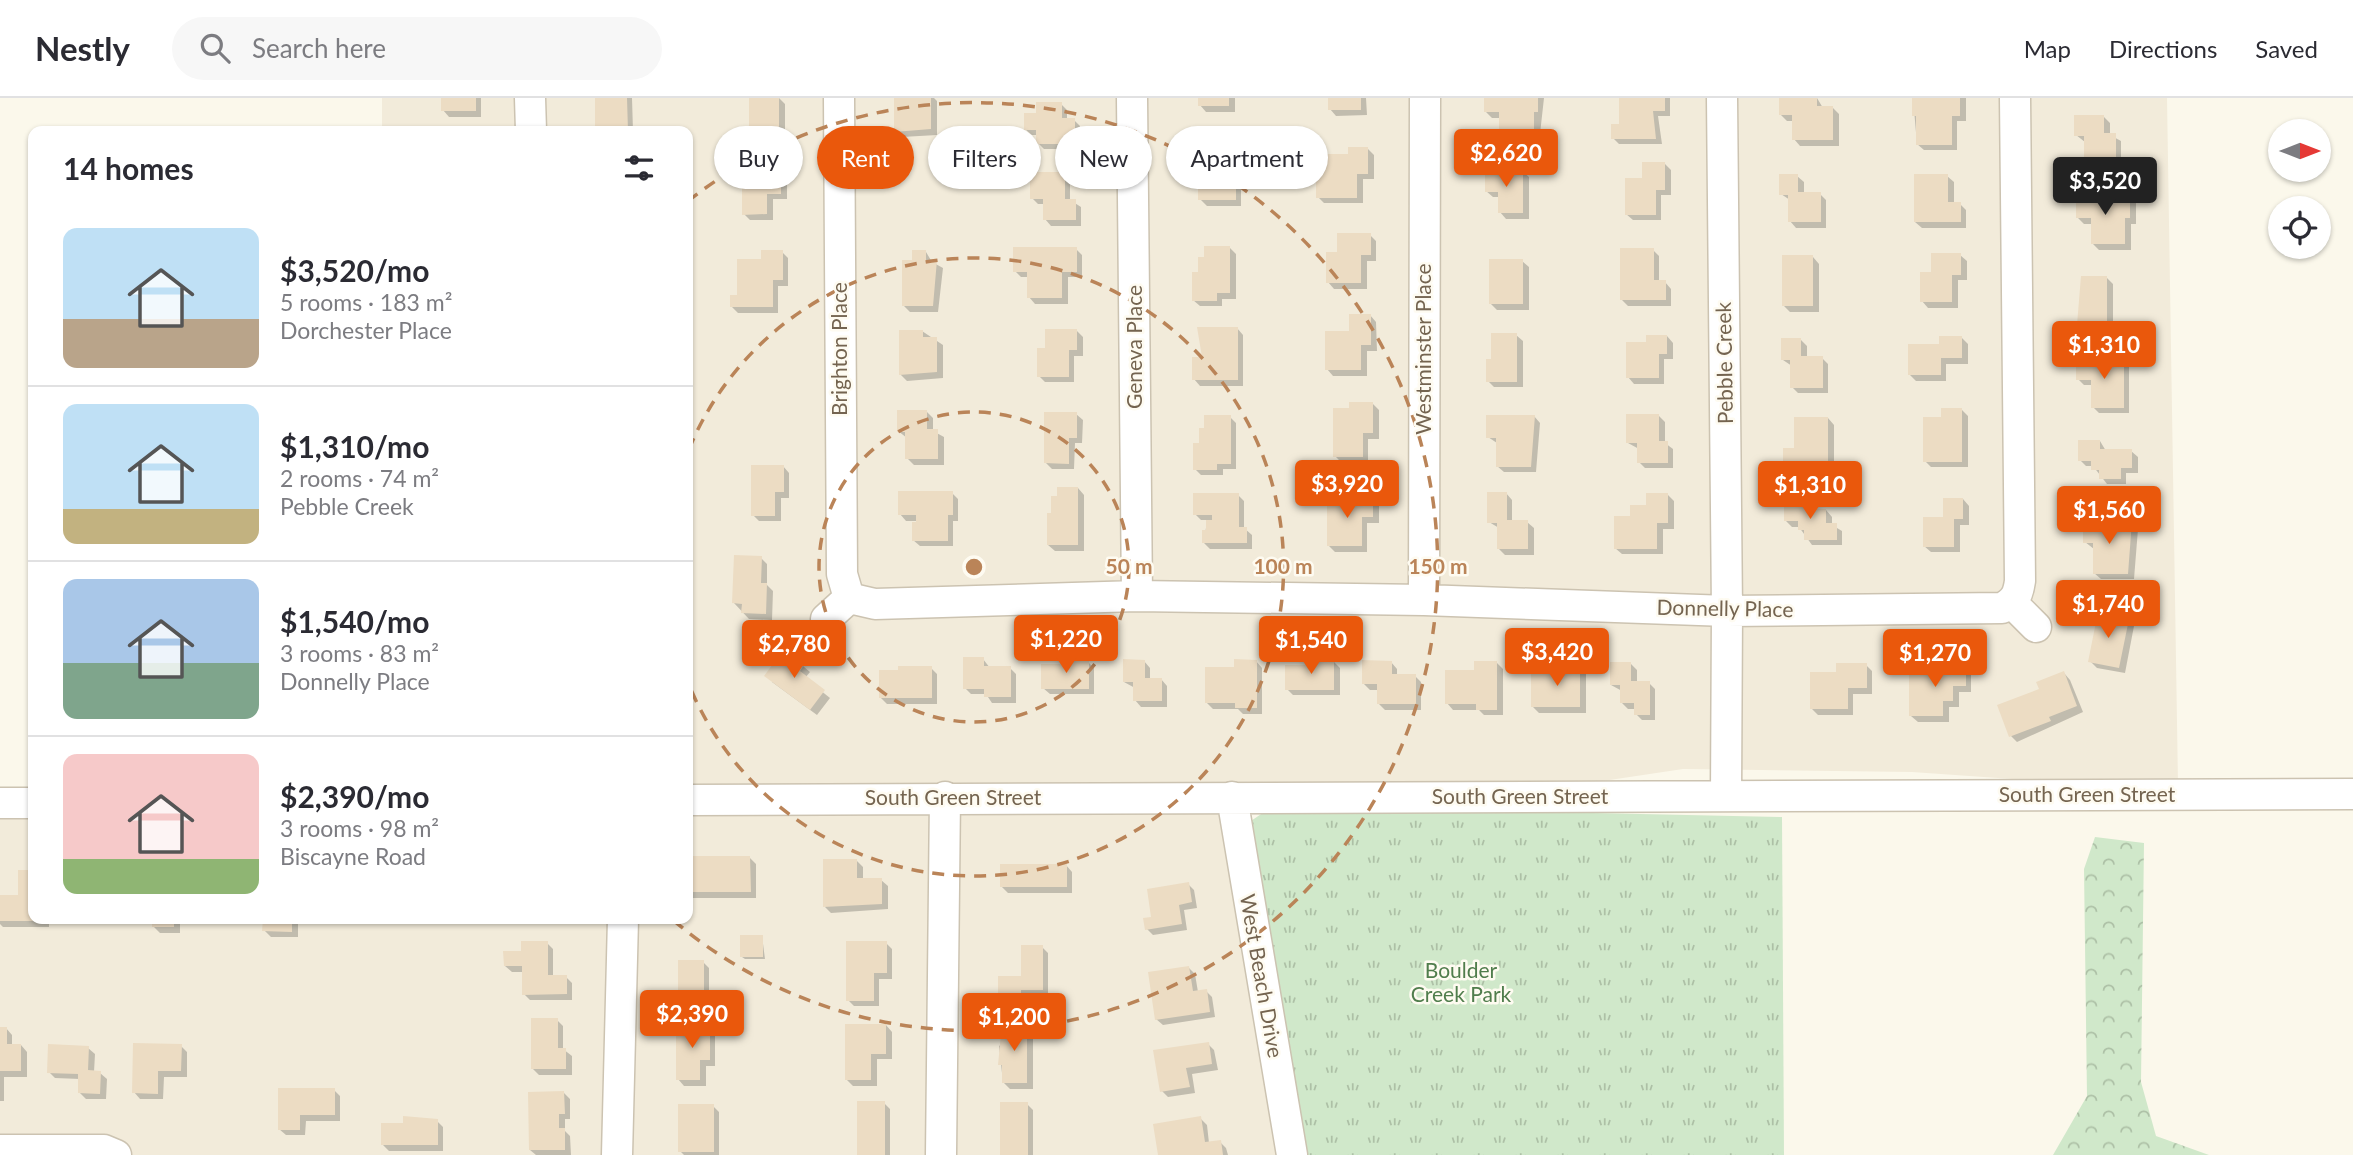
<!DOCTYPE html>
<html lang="en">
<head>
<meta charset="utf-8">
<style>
  :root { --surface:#fff; --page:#f7f7f7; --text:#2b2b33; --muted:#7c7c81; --line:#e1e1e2; --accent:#ea580c }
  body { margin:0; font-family:Lato,sans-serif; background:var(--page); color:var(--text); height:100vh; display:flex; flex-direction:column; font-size:26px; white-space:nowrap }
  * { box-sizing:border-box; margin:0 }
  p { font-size:23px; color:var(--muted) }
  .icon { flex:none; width:38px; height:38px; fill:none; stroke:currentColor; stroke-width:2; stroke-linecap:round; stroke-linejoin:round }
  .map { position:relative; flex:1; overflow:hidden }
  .drawer { position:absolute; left:28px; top:28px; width:665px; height:798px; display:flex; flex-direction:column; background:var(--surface); border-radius:14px; box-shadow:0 2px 5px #0004 }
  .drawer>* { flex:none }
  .guide { position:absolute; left:714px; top:28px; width:665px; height:63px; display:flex; gap:14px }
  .needle { width:46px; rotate:90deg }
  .controls { position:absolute; left:2268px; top:21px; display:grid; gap:14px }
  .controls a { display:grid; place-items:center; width:63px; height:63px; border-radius:50%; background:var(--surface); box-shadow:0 2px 5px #0004; font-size:35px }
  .price { position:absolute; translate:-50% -60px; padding:0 16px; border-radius:7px; background:var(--accent); color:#fff; font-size:23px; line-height:46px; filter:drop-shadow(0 2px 4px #0008) }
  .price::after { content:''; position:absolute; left:50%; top:42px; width:21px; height:16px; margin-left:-10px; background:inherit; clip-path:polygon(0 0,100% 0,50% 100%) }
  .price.current { background:#222; color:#fff }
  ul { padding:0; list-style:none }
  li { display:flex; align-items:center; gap:21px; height:175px; padding:0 35px }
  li+li { border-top:2px solid var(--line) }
  li span { display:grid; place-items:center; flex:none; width:196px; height:140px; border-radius:14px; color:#555 }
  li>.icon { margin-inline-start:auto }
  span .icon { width:84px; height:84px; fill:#fffc; stroke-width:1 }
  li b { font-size:30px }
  h2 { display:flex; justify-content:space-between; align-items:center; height:84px; padding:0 35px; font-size:30px }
  .chip { padding:0 24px; border-radius:32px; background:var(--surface); box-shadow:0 2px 5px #0004; font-size:24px; line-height:63px }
  .chip.current { background:var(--accent); color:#fff }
  header { display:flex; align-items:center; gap:42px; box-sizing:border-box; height:98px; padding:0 35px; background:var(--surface); border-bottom:2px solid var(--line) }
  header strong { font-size:33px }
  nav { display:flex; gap:38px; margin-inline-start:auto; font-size:24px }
  .search { width:490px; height:63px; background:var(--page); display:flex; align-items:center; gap:18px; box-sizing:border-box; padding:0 24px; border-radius:38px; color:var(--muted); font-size:26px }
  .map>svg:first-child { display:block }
  .residential { fill:#f2ebda }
  .forest { fill:url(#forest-crowns) }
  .park { fill:url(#park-tufts) }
  .shadow { fill:#0003 }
  .building { fill:#ecdcc3 }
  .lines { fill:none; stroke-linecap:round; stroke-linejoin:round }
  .minor-casing { stroke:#ccc3b1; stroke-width:33 }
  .minor { stroke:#fff; stroke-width:30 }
  .ring { fill:none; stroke:#ba8458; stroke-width:3.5; stroke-dasharray:12 9 }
  .labels { text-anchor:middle; stroke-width:5; stroke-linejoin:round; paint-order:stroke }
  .street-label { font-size:21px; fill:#746450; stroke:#fefbf1 }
  .park-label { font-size:21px; fill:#507d4c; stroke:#fefbf1 }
  .centre { fill:#ba8458; stroke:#fefbf1; stroke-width:3.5 }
  .ring-label { font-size:21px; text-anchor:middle; font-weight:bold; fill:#ba8458; stroke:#fefbf1; stroke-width:5; stroke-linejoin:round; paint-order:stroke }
</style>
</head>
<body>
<header>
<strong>Nestly</strong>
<div class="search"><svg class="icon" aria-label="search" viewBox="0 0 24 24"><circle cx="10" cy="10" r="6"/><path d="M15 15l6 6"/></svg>Search here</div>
<nav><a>Map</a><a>Directions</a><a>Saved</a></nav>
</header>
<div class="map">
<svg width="2353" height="1057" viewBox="0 0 2353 1057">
  <defs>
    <pattern id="forest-crowns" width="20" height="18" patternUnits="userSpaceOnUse" patternTransform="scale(1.75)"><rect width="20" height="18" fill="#d0e8ca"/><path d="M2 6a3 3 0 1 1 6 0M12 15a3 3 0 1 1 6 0" fill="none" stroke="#adc0a6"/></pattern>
    <pattern id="park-tufts" width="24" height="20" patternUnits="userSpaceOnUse" patternTransform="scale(1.75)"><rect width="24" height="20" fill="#d0e8ca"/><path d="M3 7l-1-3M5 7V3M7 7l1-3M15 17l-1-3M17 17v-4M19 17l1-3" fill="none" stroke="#adc0a6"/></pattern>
  </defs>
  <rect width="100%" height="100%" fill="#fbf8eb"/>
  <path class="residential" d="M382,0H2167L2178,686L2071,685L1912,674L1683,671L1603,683L688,688V33H382Z
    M688,712L1220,713L1292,1057H0V716H33V821H688Z"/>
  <path class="forest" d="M2095,739L2144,745L2141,984L2156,1038L2209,1057H2053L2087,998L2084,771Z"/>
  <path class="park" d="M1273,708L1782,719L1784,1057H1292L1236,733Z"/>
  <path class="shadow" d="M443,0H481V19H449L443,12Z
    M596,0H632L633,33H597Z
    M751,0H779L785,6V50H757L751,43Z
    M896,0H934L937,3V37L902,39L896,33Z
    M1200,0H1235V14H1206L1200,7Z
    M1330,0H1366L1367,17L1336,18L1330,11Z
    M1486,0H1544L1539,45H1507L1501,39V20H1492L1486,14Z
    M1621,0H1670V18H1658L1662,46H1619L1613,40L1621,28Z
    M1780,0H1817L1823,10H1833L1839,16V48H1800L1794,41V23H1787L1780,16Z
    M1913,0H1966V23H1957V52H1924L1917,46Z
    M1061,6L1067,12V22H1074L1080,28V51H1044L1038,45V37H1032L1025,31L1038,17Z
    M2104,19L2110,25V37L2121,43V71H2092L2085,64V44L2076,37Z
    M1368,51L1374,57V81H1363V105H1324L1318,99L1350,58Z
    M1235,52L1241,58V108H1207L1200,101L1198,78L1192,71Z
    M1665,66L1671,72V97H1661V122H1633L1626,116L1644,82Z
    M1522,73L1529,79V121H1506L1500,114V99H1493L1486,93Z
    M781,75L787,82V101H773V122H750L744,116Z
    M1064,75L1070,82V102L1081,109V128H1051L1045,121V106H1038L1032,100Z
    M1797,78L1804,84V96H1820L1826,102V130H1796L1790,123V102L1781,96Z
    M1947,78L1954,84V106H1960L1966,112V130H1922L1915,124Z
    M2129,99L2136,105V126H2131V152H2099L2093,146V126H2084L2078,120Z
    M1370,137L1376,143V163H1367V191H1334L1328,184L1338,156Z
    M1230,150L1236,156V201H1222V208H1200L1193,202L1200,176Z
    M1076,151L1082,157V179H1068V206H1035L1029,199V179H1021L1015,173Z
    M1653,152L1659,158V184H1665L1671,191V208H1628L1622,202Z
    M782,154L788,160V188H778V215H738L732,209L762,163Z
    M926,154L932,164L943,170L938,214H910L904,208L914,164Z
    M1960,157L1967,163V182H1958V210H1928L1922,203Z
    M1813,159L1819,166V214H1790L1784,208Z
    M1522,163L1529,169V212H1497L1490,205Z
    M2107,180L2113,186V232H2085L2079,226Z
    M1370,217L1376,224L1377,253H1367V278H1333L1327,271L1351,234Z
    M1237,230L1243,237V288H1200L1194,281L1204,261Z
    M1076,232L1083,239V258H1074V284H1045L1039,278Z
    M922,233L943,247V280L907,283L900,276Z
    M1516,237L1523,243V289H1494L1488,283L1493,263Z
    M1667,238L1673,245V261H1664V286H1634L1628,279L1648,246Z
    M1961,239L1968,246V266H1946V283H1916L1910,277Z
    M1801,242L1807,248V260H1822L1828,266V295H1798L1792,289V268L1783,262Z
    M2123,262L2129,269V315H2099L2093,309V287H2084L2078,281Z
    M1372,305L1379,312V341H1368V364H1341L1335,358L1351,312Z
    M1962,312L1968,318V369H1931L1925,363L1943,321Z
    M927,314L933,320V333L944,339V367H914L907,360V340L898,333Z
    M1076,316L1083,322L1082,345H1075L1074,371H1052L1046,365Z
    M1534,318L1540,325L1536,374H1504L1497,368V345L1488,339Z
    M1659,318L1665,324V345L1673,351V370H1645L1639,364V351L1628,345Z
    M1230,319L1236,325V371H1223V377H1201L1195,371L1201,346Z
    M1828,320L1834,327V375H1791L1785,369L1795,351Z
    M2100,343L2106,353H2131L2138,359V375H2126V386H2107L2093,368H2086L2080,362Z
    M783,368L789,375V400H781V423H759L753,417Z
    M1078,390L1084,397V453H1055L1048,447L1058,399Z
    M952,395L958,401V423H953V448H920L913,442L918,423H906L900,416Z
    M1506,395L1512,402V424H1527L1534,430V457H1505L1499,451V430L1489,424Z
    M1238,397L1244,403V430L1252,437V451H1210L1204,445L1207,422H1201L1195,416Z
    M1668,397L1674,403V431H1663V456H1622L1615,450L1632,420Z
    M1373,401L1379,407V425H1367V454H1335L1329,448Z
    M1963,401L1969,408V427H1960V454H1931L1924,448Z
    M1806,403L1812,412H1826L1832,419V427L1842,433V447H1812L1799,429H1792L1786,423Z
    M2131,424L2138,431L2134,481H2101L2094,475V451L2085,444Z
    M761,460L767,466V487L773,493L772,522L749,521L734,505Z
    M2128,522L2134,528L2125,575L2097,570L2090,563Z
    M785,553L810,574L805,580L830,600L817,617L772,584Z
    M983,561L990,570H1010L1016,576V605H992L986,596H971L965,590Z
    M1144,563L1150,570V581H1161L1167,588V609H1141L1135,602V590L1124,584Z
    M1256,563L1262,570V616H1243L1238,611H1213L1206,604L1236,571Z
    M1088,564L1094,570V596H1050L1043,590Z
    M1334,564L1340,570V597H1293L1287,591L1306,569Z
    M1391,564L1397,571V578H1415L1421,584V612H1385L1379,606V592H1370L1363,585Z
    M1497,565L1503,571V617H1484L1479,612H1453L1447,605L1476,574Z
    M1580,566L1586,572V615H1539L1533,609L1562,578Z
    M1631,566L1637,572V585H1649L1655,591V622H1642L1636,616V611H1628L1622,605V593L1611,587Z
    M1866,567L1872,573V596H1853V617H1818L1812,611L1838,576Z
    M1965,567L1971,574V594H1959V609H1949V624H1918L1911,618L1938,578Z
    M931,570L937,576V606H887L880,599Z
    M2064,575L2070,582L2083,614L2017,644L2011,638L2041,592Z
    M688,759H749L756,766V800H693L688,795Z
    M856,762L863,769V782H881L888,788V811L831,815L825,809Z
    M1066,767L1072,774V795H1008L1001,788Z
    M19,774H33V821H49V829H3L0,826V798H19Z
    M1188,786L1194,792L1197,810L1184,812L1187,832L1153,837L1147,831L1153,820Z
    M85,821H118V823H87Z
    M154,821H195V822H180V835H160L154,829Z
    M264,821H298V839H271L264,832Z
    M762,838L765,861H745L742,859Z
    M547,845L553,851V879H566L572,885V902H530L524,896V874H512L505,868L523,855Z
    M886,845L892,851V881H879V908H854L848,902Z
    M1042,849L1048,855V897H1027V907H1006L1000,900L1023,879Z
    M703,864L709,870V908H686L680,901Z
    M1189,870L1195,876L1198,894L1206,893L1212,899L1215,919L1163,927L1156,921Z
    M557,922L563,928V951L572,958V977H539L532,970Z
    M886,927L892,934V961H877V988H853L846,981Z
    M1027,928L1033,934V991H1010L1003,984L999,948Z
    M709,929L715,935V968H706V988H684L678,981Z
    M0,930H6L12,937V947H21L27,954V979H4V1003H0Z
    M1208,946L1214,952L1218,972L1192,976L1195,995L1168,999L1162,993Z
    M181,948L187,954V979H164L163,1001H140L134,994Z
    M88,950L95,956L94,974L100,975L107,981L106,1001H86L79,994L80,981L55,980L49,974Z
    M334,992L340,998V1023H306L305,1037H286L279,1031Z
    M564,995L570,1001V1021H565V1033L570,1038L571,1057H536L530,1052Z
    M884,1005L890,1011V1057H859Z
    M1027,1006L1033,1012V1057H1002Z
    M713,1008L719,1014V1057H684L680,1053Z
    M1200,1020L1207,1027L1209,1045L1220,1044L1226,1050L1228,1057H1160Z
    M437,1023L443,1029V1053H389L383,1047Z"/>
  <path class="building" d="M441,0H476V13H441Z
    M595,0H627L628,33H595Z
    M749,0H779V44H749Z
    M894,0H931V31L894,34Z
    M1198,0H1229V8H1198Z
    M1328,0H1361V12H1328Z
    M1484,0H1538V14H1534V40H1499V14H1484Z
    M1619,0H1665V13H1653L1656,41H1611V26H1619Z
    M1779,0H1817V8H1833V42H1792V17H1779Z
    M1912,0H1960V18H1952V47H1916V18H1912Z
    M1036,4H1062V20H1075V46H1036V32H1024V15H1036Z
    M2074,17H2104V35H2116V65H2084V38H2074Z
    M1348,49H1368V76H1357V100H1316V56H1348Z
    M1190,50H1236V102H1198V72H1190Z
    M1642,64H1665V92H1656V117H1625V80H1642Z
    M1485,71H1523V115H1498V94H1485Z
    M742,74H781V96H767V116L742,117Z
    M1030,74H1065V101H1076V122H1043V101H1030Z
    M1779,76H1798V94H1821V124H1788V97H1779Z
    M1914,76H1948V104H1961V124H1914Z
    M2076,97H2130V120H2125V146H2091V120H2076Z
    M1337,135H1371V157H1361V185H1326V154H1337Z
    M1204,148H1230V195H1217V203H1192V174H1198V159H1204Z
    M1013,149H1077V174H1062V200H1027V174H1013Z
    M1620,150H1654V182H1666V202H1620Z
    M761,152H783V182H773V209H730V197H737V161H761Z
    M912,152H926V162H937L933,208H902V162H912Z
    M1931,155H1961V177H1952V204H1920V174H1931Z
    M1782,157H1813V208H1782Z
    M1489,161H1523V206H1489Z
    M2081,178H2107V227H2077Z
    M1349,216H1371V247H1361V272H1325V233H1349Z
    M1197,229H1238V282H1192V259H1202Z
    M1045,231H1077V252H1069V279H1037V250H1045Z
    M899,232H923V239H937V274L899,277Z
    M1491,235H1517V284H1486V261H1491Z
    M1646,237H1667V256H1659V280H1626V244H1646Z
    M1939,238H1962V260H1941V277H1908V246H1939Z
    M1781,240H1801V258H1823V290H1790V262H1781Z
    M2076,260H2124V310H2091V282H2076Z
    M1349,304H1373V335H1363V359H1333V310H1349Z
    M1941,310H1962V364H1923V319H1941Z
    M897,312H927V331H938V361H905V334H897Z
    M1044,314H1077V340H1069V366L1044,365Z
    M1626,316H1659V343H1668V365H1637V345H1626Z
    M1204,317H1231V366H1217V372H1193V345H1199V330H1204Z
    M1486,317H1535L1531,369H1496V340H1486Z
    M1794,319H1828V370H1783V350H1794Z
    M2078,342H2100V351H2132V370H2121V381H2099V372H2091V363H2078Z
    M751,367H784V394H775V418H751Z
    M1057,389H1078V447H1047V415H1051V398H1057Z
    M898,393H953V417H948V443H912V424H916V417H898Z
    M1487,394H1507V422H1528V451H1497V425H1487Z
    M1193,395H1239V429H1247V445H1202V432H1206V422H1212V417H1193Z
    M1646,395H1668V425H1657V451H1614V418H1630V407H1646Z
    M1327,399H1373V419H1362V448H1327Z
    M1943,400H1963V421H1954V449H1923V419H1943Z
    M1784,401H1806V411H1826V425H1837V442H1804V432H1798V423H1784Z
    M2083,423H2132L2128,476H2093V445H2083Z
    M734,457L762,458L761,485H767L766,516L741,515L742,506L732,505Z
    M2098,514L2129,521L2119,570L2088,564Z
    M784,551L805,566L800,573L825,592L810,612L764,578Z
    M963,559H984V568H1011V599H984V591H963Z
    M1123,561L1145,562V580H1162V603H1133V584H1123Z
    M1234,561L1257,562V610H1235V605H1205V569H1234Z
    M1060,562H1089V591H1041V566H1060Z
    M1305,562H1334V592H1285V567H1305Z
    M1362,562L1392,563V576H1416V606H1377V586H1362Z
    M1474,563H1497V612H1476V606H1445V572H1474Z
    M1560,564H1580V609H1531V576H1560Z
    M1610,564H1631V583H1650V617H1634V605H1620V587H1610Z
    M1836,565H1867V590H1848V611H1810V574H1836Z
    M1937,566H1966V588H1953V603H1943V618H1909V576H1937Z
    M898,568H932V600H879V572H898Z
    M2064,573L2077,608L2049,619L2051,623L2009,639L1997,607L2039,591L2036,584Z
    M688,758H750L751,794H688Z
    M823,761H857V780H882V806L823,809Z
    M1000,766H1067V789H1000Z
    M18,772H33V821H44V823H0V797H18Z
    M1189,784L1192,804L1179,807L1182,826L1145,832L1143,820L1151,819L1147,791Z
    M152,821H174V829H152Z
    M263,821H292V834L262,833Z
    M740,837H763V859H740Z
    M521,843H548V877H567V896L522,897V868H504L503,853H521Z
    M846,843H887V875H874V903H846Z
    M1021,847H1043V892H1021V901H998V878H1021Z
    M678,862H704V902H678Z
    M1189,868L1193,893L1207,891L1210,914L1155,922L1148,874Z
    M531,920H558V950H566V971H531Z
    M845,926H886V956H871V982H845Z
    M1002,926H1027V985H1002V967H998Z
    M676,927H710V962H700V982H676Z
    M0,929H7V946H21V973H0Z
    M1209,944L1212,966L1186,970L1190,989L1160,994L1153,952Z
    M133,945L182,946L181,973H158V996L132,995Z
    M48,946L89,948L88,972L101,973L100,996L78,995V976L47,975Z
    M278,990H335V1017H300V1032H278Z
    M564,993L565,1016H559V1030H565V1052H529L528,994Z
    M857,1003H885V1057H857Z
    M1000,1004H1028V1057H1000Z
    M678,1006H714V1054H678Z
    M403,1018L438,1021V1047H381V1025H403Z
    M1201,1018L1205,1044L1221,1042L1223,1057H1158L1153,1026Z"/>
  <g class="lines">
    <defs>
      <path id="minor" d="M530,0L531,33
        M839,0L842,476L849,500
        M1132,0L1137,498
        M1722,0L1727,513L1726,698
        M849,500L875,506L1137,498L1424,502L1727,513L2002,510C2015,503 2018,497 2020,483L2015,0
        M1424,502L1425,0
        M2012,505L2036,529
        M826,521L849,500
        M1232,699L1292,1057
        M688,702L2353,696
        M0,705H33
        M0,1052H104L116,1057
        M617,1057L623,821
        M941,1057L945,699"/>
    </defs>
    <use href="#minor" class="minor-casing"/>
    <use href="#minor" class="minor"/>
  </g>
  <g class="ring">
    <circle cx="974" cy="469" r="155"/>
    <path d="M689 351A309 309 0 1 1 689 587"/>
    <path d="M688 103A464 464 0 1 1 673 822"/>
  </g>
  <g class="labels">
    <g class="street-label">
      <text transform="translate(1135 249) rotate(-90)" y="7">Geneva Place</text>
      <text transform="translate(840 251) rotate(-90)" y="7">Brighton Place</text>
      <text transform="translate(1424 251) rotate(-90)" y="7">Westminster Place</text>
      <text transform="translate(1725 265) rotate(-91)" y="7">Pebble Creek</text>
      <text transform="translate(1725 511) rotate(1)" y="7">Donnelly Place</text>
      <text x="2087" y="704">South Green Street</text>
      <text x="1520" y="706">South Green Street</text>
      <text x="953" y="707">South Green Street</text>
      <text transform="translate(1261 878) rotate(80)" y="7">West Beach Drive</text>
    </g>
    <g class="park-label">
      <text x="1461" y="880">Boulder<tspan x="1461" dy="24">Creek Park</tspan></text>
    </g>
  </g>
  <circle cx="974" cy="469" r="10" class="centre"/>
  <g class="ring-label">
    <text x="1129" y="476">50 m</text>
    <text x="1283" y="476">100 m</text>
    <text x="1438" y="476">150 m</text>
  </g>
</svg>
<div class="controls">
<a><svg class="needle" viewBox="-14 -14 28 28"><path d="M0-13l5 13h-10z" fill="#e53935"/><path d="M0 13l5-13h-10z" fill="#7c7c81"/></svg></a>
<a><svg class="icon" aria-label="locate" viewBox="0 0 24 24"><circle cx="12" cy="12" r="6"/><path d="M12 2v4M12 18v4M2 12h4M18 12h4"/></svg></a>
</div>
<b class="price" style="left:1506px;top:91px">$2,620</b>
<b class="price current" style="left:2105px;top:119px">$3,520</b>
<b class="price" style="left:2104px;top:283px">$1,310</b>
<b class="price" style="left:1347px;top:422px">$3,920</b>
<b class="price" style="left:1810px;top:423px">$1,310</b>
<b class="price" style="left:2109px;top:448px">$1,560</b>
<b class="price" style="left:2108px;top:542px">$1,740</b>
<b class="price" style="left:1066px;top:577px">$1,220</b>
<b class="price" style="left:1311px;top:578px">$1,540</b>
<b class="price" style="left:794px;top:582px">$2,780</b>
<b class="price" style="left:1557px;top:590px">$3,420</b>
<b class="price" style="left:1935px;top:591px">$1,270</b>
<b class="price" style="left:692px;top:952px">$2,390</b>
<b class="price" style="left:1014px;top:955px">$1,200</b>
<div class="guide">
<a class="chip">Buy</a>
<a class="chip current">Rent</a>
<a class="chip">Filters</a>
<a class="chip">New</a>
<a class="chip">Apartment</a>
</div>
<section class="drawer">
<h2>14 homes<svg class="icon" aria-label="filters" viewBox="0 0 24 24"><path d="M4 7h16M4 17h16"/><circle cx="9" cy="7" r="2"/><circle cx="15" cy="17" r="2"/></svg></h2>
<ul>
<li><span style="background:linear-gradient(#bfe0f5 65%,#b9a48a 0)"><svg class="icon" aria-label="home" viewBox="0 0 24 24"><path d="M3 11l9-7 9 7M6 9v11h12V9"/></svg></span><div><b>$3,520/mo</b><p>5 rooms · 183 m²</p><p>Dorchester Place</p></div></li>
<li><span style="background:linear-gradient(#bfe0f5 75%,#c2b280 0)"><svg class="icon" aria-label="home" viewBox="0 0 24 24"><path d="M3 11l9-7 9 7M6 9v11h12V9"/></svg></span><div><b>$1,310/mo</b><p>2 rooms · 74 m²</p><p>Pebble Creek</p></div></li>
<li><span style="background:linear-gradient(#a9c7e8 60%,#7fa58c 0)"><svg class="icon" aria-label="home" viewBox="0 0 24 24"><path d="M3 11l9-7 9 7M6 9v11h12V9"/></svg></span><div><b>$1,540/mo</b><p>3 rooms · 83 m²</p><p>Donnelly Place</p></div></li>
<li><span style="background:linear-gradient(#f6c9c9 75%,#8fb573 0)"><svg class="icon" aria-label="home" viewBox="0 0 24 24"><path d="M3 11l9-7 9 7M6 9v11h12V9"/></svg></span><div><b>$2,390/mo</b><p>3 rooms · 98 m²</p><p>Biscayne Road</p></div></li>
</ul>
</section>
</div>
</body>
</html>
